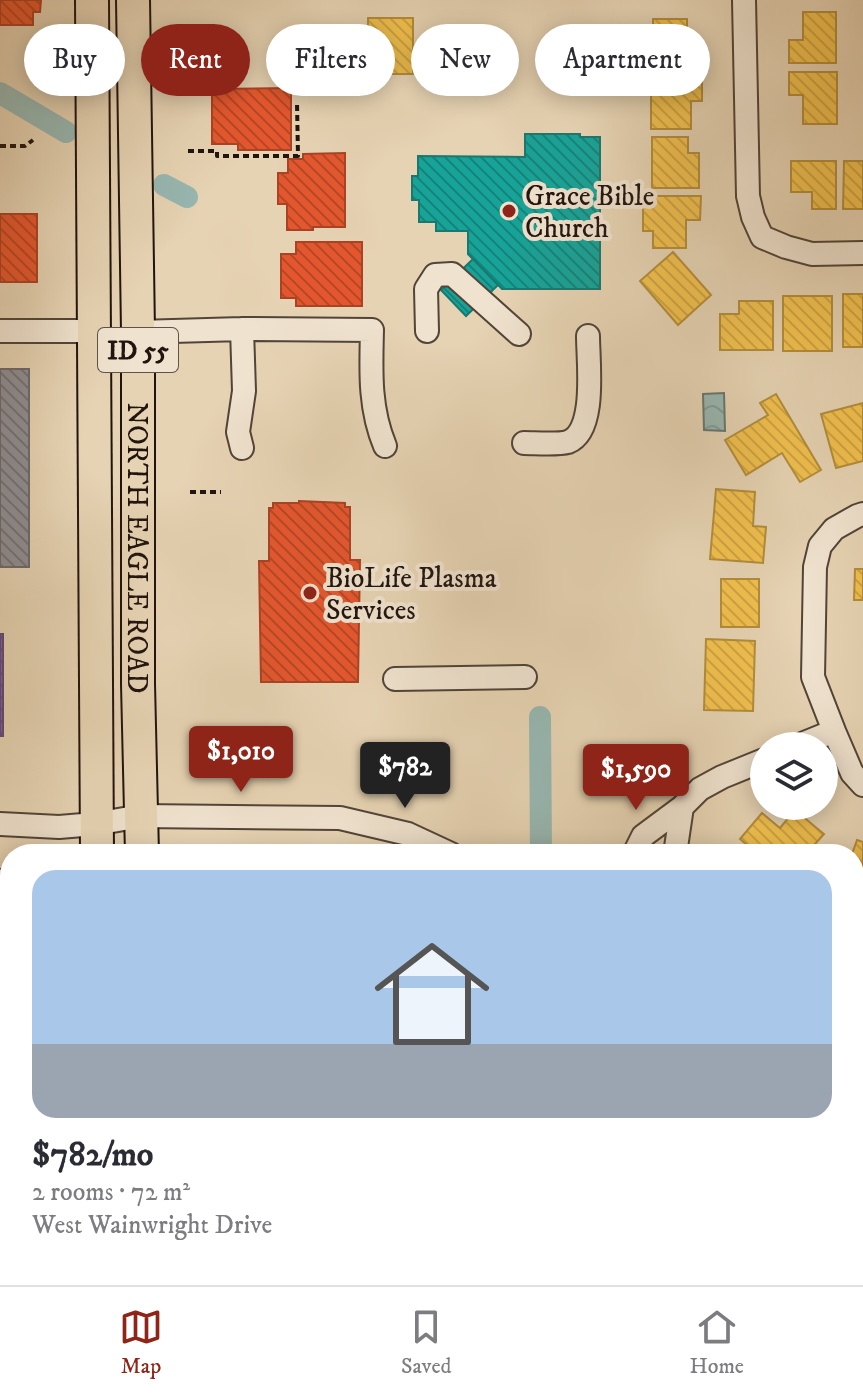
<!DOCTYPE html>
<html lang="en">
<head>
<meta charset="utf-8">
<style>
  :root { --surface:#fff; --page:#f2f2f3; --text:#2b2b33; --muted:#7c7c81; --line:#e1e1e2; --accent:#8f2418 }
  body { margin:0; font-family:"IM FELL DW Pica",serif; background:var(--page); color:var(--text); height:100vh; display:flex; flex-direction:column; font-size:30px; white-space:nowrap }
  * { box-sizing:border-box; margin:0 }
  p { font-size:26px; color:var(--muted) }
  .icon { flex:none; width:44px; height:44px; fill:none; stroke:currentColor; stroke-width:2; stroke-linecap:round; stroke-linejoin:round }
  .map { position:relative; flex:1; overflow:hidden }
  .details { position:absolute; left:0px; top:844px; width:864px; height:442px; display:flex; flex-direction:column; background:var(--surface); border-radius:32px 32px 0 0; box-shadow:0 4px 20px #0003 }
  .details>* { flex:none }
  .banner { position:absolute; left:24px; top:24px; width:816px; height:72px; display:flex; gap:16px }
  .buttons { position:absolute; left:750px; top:732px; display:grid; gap:16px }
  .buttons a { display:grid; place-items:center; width:88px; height:88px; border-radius:50%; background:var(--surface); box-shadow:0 4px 20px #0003; font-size:40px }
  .price { position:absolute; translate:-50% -68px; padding:0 18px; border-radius:8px; background:var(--accent); color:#fff; font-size:26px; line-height:52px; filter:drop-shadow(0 2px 4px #0008) }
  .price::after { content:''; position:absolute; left:50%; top:48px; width:24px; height:18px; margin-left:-12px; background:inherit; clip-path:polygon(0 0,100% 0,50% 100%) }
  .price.on { background:#222; color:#fff }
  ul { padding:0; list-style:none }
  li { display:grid; align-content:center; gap:16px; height:424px; padding:0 32px }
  li span { display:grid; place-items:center; height:248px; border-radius:24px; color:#555 }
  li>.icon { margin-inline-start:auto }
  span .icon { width:144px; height:144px; fill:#fffc; stroke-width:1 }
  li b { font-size:34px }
  .chip { padding:0 28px; border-radius:36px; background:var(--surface); box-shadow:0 4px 20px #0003; font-size:28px; line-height:72px }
  .chip.on { background:var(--accent); color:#fff }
  .tab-bar { display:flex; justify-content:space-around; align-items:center; height:112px; border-top:2px solid var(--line); background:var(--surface); font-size:22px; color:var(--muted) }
  .tab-bar a { display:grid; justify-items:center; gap:4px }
  .tab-bar .on { color:var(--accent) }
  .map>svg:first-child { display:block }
  .park { fill:#b3bc8e; stroke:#6a684e; stroke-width:2 }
  .water { fill:url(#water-waves); stroke:#687670; stroke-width:2 }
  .homes { fill:url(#homes-back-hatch); stroke:#b38d3b; stroke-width:2 }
  .shops { fill:url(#shops-back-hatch); stroke:#aa4325; stroke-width:2 }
  .offices { fill:url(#offices-back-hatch); stroke:#604879; stroke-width:2 }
  .public { fill:url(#public-back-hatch); stroke:#1a786f; stroke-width:2 }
  .industry { fill:url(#industry-back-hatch); stroke:#6d696b; stroke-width:2 }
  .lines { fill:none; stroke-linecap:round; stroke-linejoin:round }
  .canal { stroke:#97b7b1; stroke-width:22 }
  .minor-casing { stroke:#524438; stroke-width:26 }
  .highway-casing { stroke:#21140f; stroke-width:36 }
  .path { stroke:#21140f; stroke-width:4; stroke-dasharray:6 4; stroke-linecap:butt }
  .minor { stroke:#efe2ce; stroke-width:22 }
  .highway { stroke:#e6d3b3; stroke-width:32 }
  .poi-dot { fill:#8f2418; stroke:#efe2ce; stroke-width:3 }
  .labels { text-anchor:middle; stroke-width:8; stroke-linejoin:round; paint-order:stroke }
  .shield { fill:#efe2ce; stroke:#5f5248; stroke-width:2 }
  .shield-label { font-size:26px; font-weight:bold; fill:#21140f }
  .poi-label { font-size:28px; fill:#21140f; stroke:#efe2ce; text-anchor:start }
  .street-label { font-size:28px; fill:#21140f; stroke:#efe2ce }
</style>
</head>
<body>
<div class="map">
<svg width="863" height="1285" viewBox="0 0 863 1285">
  <defs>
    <pattern id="water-waves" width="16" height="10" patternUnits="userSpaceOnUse" patternTransform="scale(2)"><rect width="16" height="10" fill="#97b7b1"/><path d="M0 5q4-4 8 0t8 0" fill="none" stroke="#829c97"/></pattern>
    <pattern id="homes-back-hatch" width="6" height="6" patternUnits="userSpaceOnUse" patternTransform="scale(2)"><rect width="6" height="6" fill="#f2c14e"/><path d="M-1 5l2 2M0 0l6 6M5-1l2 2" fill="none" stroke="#cfa543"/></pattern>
    <pattern id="shops-back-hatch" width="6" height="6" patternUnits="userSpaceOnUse" patternTransform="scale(2)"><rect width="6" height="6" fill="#e4572e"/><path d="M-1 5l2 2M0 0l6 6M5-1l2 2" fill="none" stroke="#b84726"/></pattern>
    <pattern id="offices-back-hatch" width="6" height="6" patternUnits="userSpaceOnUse" patternTransform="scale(2)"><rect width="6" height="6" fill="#7b5ea7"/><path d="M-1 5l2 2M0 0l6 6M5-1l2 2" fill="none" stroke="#644c86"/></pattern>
    <pattern id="public-back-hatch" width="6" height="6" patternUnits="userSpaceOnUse" patternTransform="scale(2)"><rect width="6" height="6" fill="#17a398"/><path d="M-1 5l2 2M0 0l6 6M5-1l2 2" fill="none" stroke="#14847a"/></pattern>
    <pattern id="industry-back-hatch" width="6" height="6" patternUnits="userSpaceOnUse" patternTransform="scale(2)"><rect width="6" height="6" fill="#8d8d92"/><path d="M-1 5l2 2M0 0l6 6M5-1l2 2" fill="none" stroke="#737276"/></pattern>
  </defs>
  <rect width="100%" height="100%" fill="#e6d3b3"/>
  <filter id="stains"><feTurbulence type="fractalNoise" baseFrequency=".0025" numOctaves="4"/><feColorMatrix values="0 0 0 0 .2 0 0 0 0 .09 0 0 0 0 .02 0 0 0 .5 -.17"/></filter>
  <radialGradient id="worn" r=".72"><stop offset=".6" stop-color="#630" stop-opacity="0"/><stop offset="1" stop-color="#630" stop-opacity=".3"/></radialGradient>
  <path class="park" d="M854,1160H863V1285H692V1276H854Z"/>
  <path class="water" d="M724,393L725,431L704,430L703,394Z"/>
  <path class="homes" d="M803,12H836V63H789V40H803Z
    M368,18H413V74H368Z
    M653,19H687V47H701V70H653Z
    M789,72H837V124H803V95H789Z
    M651,78H702V101H691V129H651Z
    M652,137H688V153H699V188H652Z
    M791,161H836V209H812V192H791Z
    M844,161H863V209H843Z
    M643,196H701L700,220H686V248H653V231H643Z
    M673,252L711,295L678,325L640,281Z
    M843,294H863V347H843Z
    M783,296H832V351H783Z
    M739,301H773V350H720V314H739Z
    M776,394L821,470L800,482L782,453L746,475L725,440L768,415L760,403Z
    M863,403V461L836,468L821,414Z
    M716,489L755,492L753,526L766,527L763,563L710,559Z
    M855,569H863V600H854Z
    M721,579H759V627H721Z
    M706,639L755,641L753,711L704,710Z
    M795,810L824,834L806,854H757L740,839L762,813L780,828Z
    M857,840L863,842V906L854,902V854H852Z"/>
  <path class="shops" d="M0,0H41L40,12H33V25H0Z
    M291,88V150H238V144H212V89Z
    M345,153V227H313V230H287V204H278V173H288V159H303V154Z
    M0,214H37V282H0Z
    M296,242H362V306H296V298H281V254H296Z
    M299,501L345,503V507H350V560H360L358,682H261L259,561H269V508H273V503H299Z
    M0,918H10V1007H0Z
    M0,1051H10V1124L0,1123Z"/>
  <path class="offices" d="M0,634H3V736H0Z"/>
  <path class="public" d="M525,134H580V137H600V289H502L468,254V231H436V222H419V200H412V176H418V156L525,157Z
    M473,259L498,285L466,316L441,290Z"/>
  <path class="industry" d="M0,369H29V567H0Z"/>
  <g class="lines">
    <path class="canal" d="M0,93L66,132
      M164,185L187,197
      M540,717L541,854
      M854,1045L863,1047"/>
    <defs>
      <path id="minor" d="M744,0L748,196L753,217L762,237L786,247L812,254L863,253
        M242,329L244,391L238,432L242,448
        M0,331H94
        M427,331L426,289L435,275L452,274L519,334
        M138,332L242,329L372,330C371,370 369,408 385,446
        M524,443C535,443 557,445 568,442C597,431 588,362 588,336
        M395,679L525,677
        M834,731L852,773L863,785
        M797,746L834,731L813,677L815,567L820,546L834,529L857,516L863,514
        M0,824L59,827L95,824L141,816L340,818L408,834L451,854
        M634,854L643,836L682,807L700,789L722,777L764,760
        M675,854L682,807
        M0,881L10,880
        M854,973H863
        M854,1142H863
        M0,1201H10
        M390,1276V1285
        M652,1276V1285"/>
      <g id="highway">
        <path d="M92,0L97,854"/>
        <path id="s1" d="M133,0L138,332V684L142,854"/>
        <path d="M100,1276L101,1285"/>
        <path d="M145,1276V1285"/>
      </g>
    </defs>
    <use href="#minor" class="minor-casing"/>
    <use href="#highway" class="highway-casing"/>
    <path class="path" d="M0,146H25L33,140
      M188,151H217V156H298L297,103
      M190,492H221"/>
    <use href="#minor" class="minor"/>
    <use href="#highway" class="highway"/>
  </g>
  <g class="poi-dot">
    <circle cx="509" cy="211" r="8"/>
    <circle cx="310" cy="593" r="8"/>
  </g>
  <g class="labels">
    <rect class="shield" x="98" y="328" width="80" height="44" rx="6"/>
    <g class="shield-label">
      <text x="138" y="359">ID 55</text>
    </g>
    <g class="poi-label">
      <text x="525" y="205">Grace Bible<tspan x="525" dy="32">Church</tspan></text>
      <text x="326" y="587">BioLife Plasma<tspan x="326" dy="32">Services</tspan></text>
    </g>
    <g class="street-label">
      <text dy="10" stroke="none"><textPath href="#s1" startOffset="548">NORTH EAGLE ROAD</textPath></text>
    </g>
  </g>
  <rect width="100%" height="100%" filter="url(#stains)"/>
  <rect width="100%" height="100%" fill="url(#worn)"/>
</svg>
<div class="buttons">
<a><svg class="icon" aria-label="layers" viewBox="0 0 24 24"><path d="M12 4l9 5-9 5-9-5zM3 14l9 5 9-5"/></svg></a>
</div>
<b class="price" style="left:241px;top:794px">$1,010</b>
<b class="price on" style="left:405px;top:810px">$782</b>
<b class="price" style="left:636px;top:812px">$1,590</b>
<div class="banner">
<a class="chip">Buy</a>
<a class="chip on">Rent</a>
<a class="chip">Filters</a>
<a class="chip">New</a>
<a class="chip">Apartment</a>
</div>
<section class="details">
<ul>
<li><span style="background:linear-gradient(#a9c7e8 70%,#9aa5b1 0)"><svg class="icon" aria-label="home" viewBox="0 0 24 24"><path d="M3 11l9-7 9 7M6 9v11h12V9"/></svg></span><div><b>$782/mo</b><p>2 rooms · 72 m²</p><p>West Wainwright Drive</p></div></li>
</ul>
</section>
</div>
<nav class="tab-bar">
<a class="on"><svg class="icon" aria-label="map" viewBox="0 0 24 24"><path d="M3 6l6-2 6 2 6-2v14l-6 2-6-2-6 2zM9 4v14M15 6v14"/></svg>Map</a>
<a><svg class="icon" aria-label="saved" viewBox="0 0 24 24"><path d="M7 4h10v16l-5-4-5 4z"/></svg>Saved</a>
<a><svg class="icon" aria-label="home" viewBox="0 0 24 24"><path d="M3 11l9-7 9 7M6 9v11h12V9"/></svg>Home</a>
</nav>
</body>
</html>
